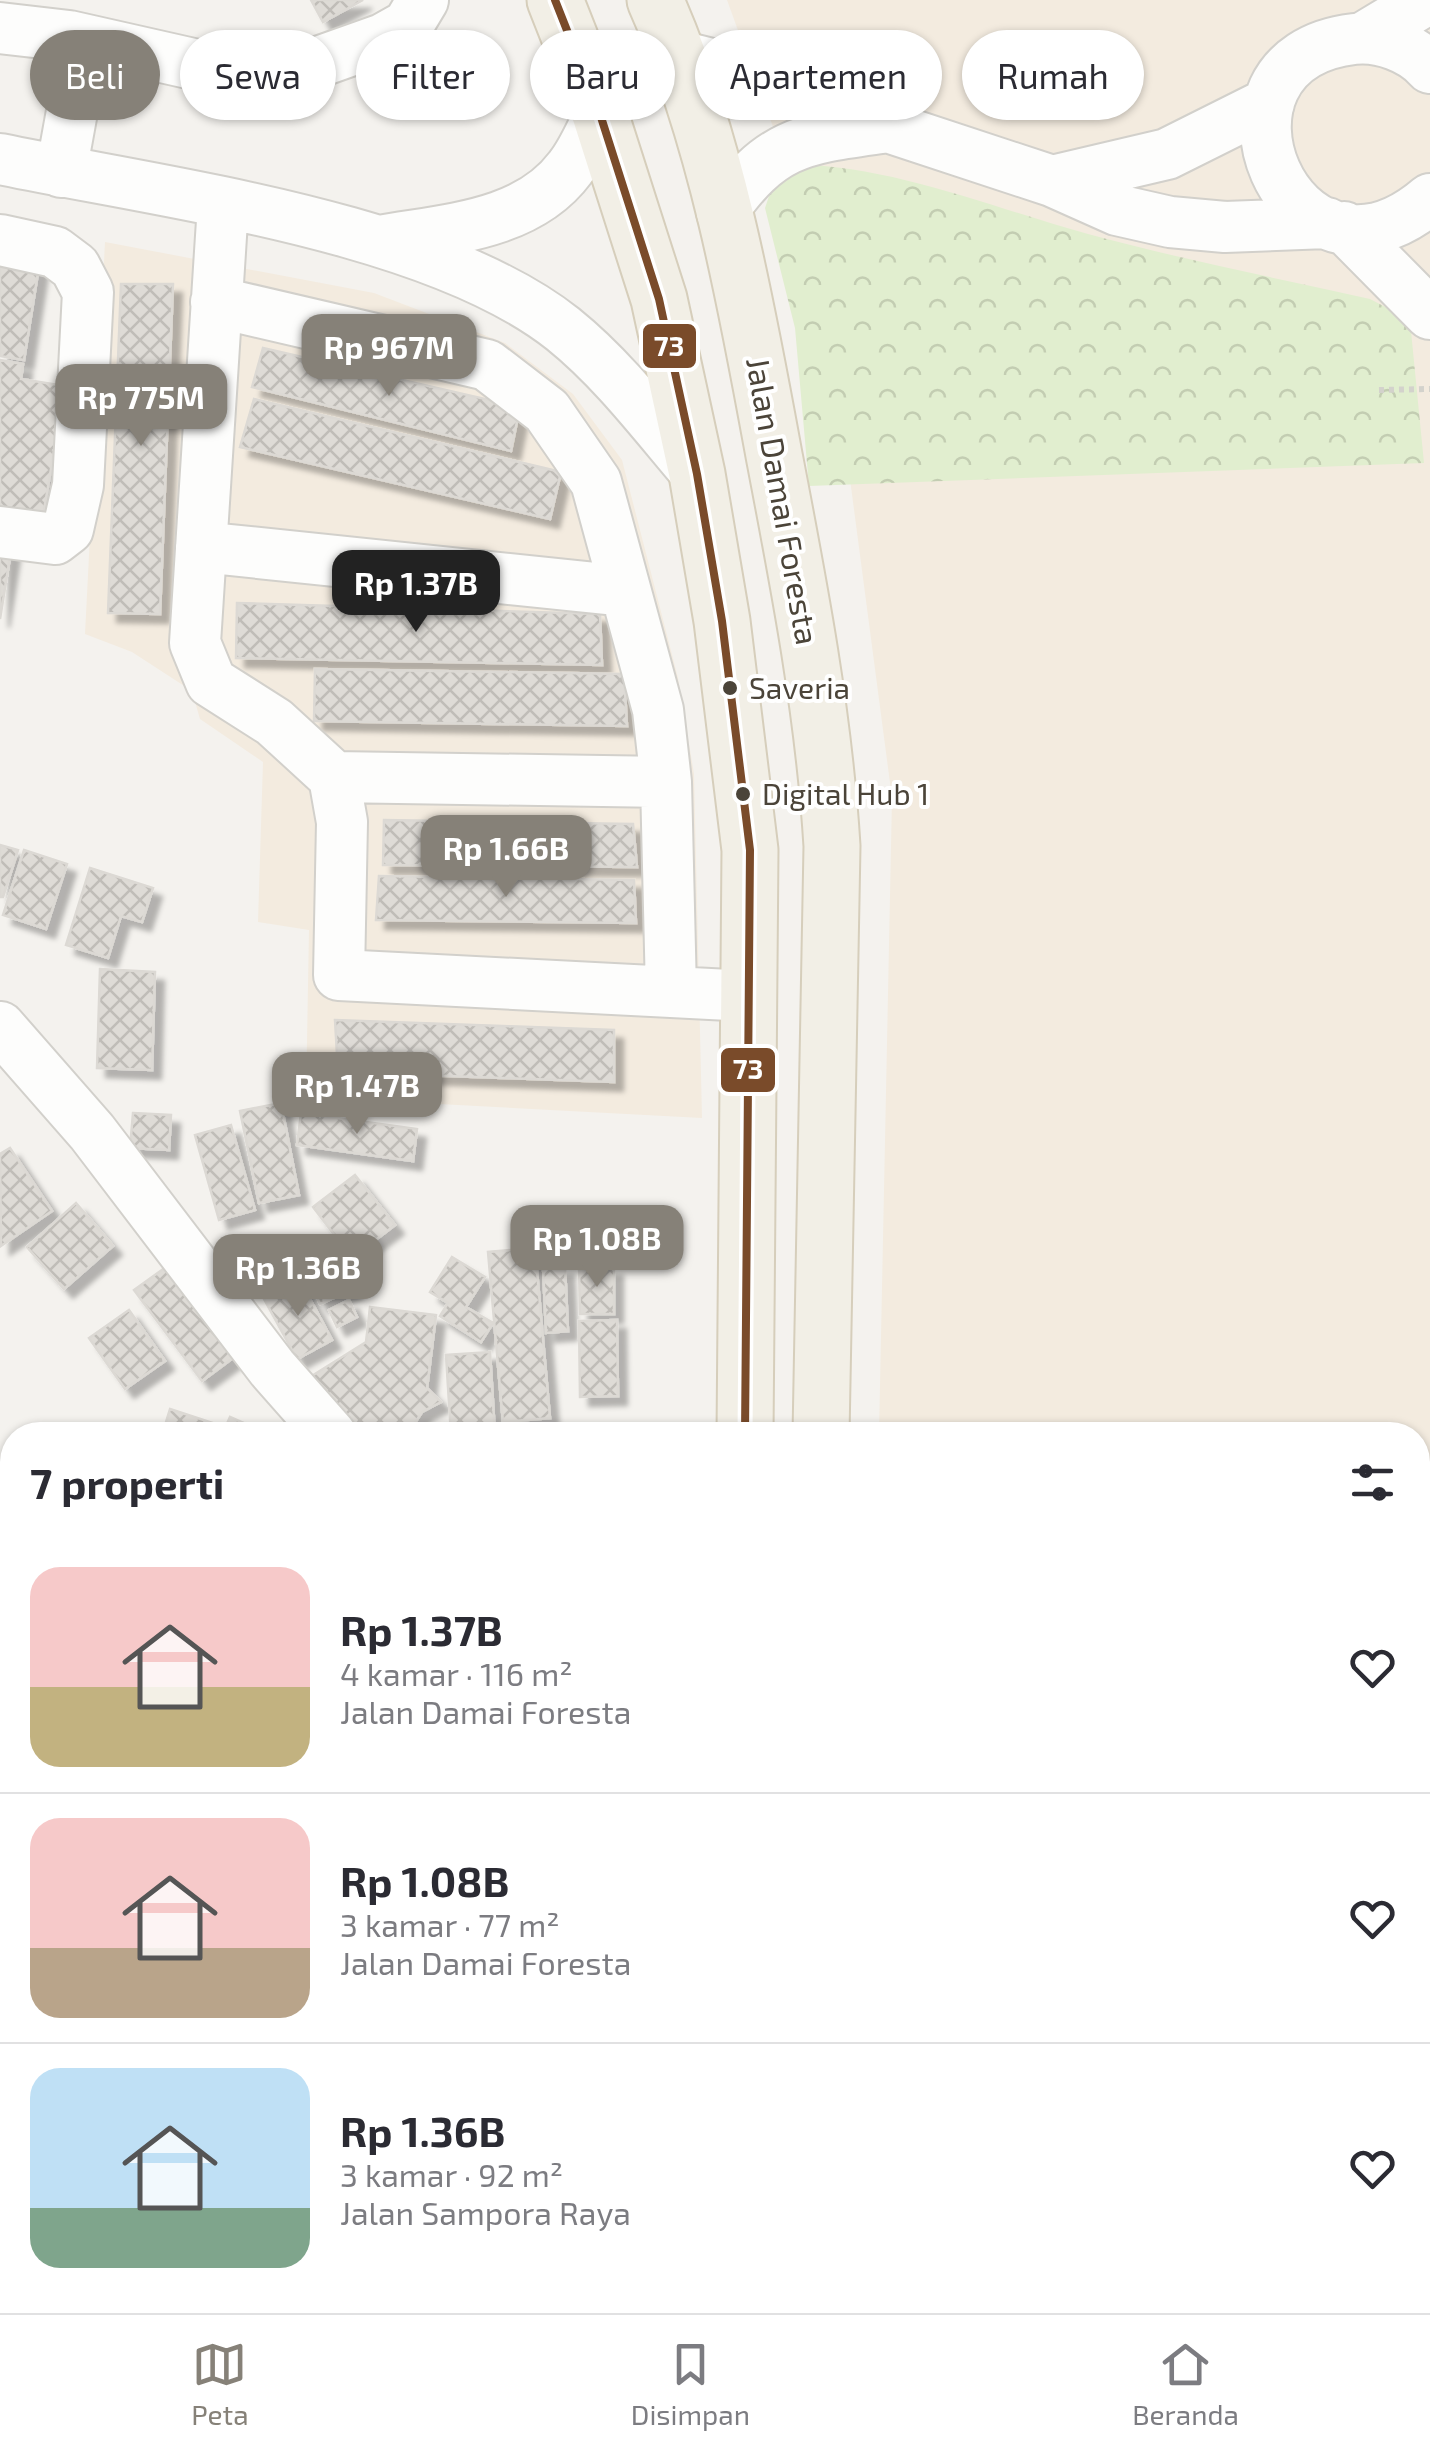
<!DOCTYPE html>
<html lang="id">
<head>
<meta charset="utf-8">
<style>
  :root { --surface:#fff; --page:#f7f7f7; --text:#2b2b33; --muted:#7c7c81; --line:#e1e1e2; --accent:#868178 }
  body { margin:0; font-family:"Exo 2",sans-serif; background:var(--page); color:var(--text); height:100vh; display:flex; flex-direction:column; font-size:38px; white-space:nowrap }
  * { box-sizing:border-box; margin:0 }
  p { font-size:32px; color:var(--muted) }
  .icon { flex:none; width:55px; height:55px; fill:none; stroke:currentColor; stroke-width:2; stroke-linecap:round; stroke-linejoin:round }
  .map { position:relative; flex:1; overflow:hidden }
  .drawer { position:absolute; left:0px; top:1422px; width:1430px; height:892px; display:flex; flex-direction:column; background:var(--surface); border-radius:40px 40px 0 0; box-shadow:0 2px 8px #0004 }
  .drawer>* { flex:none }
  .top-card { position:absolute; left:30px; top:30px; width:1370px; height:90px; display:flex; gap:20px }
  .price { position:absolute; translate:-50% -85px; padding:0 22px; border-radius:20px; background:var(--accent); color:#fff; font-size:32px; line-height:65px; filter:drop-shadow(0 2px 5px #0008) }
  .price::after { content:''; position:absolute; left:50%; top:60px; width:30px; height:22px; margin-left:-15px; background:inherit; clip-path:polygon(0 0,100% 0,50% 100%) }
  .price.current { background:#222; color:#fff }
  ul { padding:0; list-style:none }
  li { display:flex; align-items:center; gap:30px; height:250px; padding:0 30px }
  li+li { border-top:2px solid var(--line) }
  li span { display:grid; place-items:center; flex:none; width:280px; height:200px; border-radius:30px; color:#555 }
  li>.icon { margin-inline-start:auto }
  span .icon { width:120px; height:120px; fill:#fffc; stroke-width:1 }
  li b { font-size:42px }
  h2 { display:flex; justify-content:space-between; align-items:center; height:120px; padding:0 30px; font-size:42px }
  .tag { padding:0 35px; border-radius:45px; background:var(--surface); box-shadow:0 2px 8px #0004; font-size:35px; line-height:90px }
  .tag.current { background:var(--accent); color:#fff }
  .tab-bar { display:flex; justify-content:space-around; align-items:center; height:140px; border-top:2px solid var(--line); background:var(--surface); font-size:28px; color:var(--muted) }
  .tab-bar a { display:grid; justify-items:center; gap:5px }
  .tab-bar .current { color:var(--accent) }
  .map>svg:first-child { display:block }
  .commercial { fill:#f3ebdf }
  .park { fill:url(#park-crowns) }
  .parking { fill:#e6e3df }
  .building { fill:url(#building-cross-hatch); stroke:#dcd9d4; stroke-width:2.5; filter:url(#shadow) }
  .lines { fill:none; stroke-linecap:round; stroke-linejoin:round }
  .minor-casing { stroke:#d2d0cb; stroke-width:54 }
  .major-casing { stroke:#d6cebb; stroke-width:59 }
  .path { stroke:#d3d2cc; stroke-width:6; stroke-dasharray:5 5; stroke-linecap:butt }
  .minor { stroke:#fdfdfc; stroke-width:50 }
  .major { stroke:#f2efe6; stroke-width:55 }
  .bus-1-casing { stroke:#fff; stroke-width:15 }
  .bus-1 { stroke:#7a4b2a; stroke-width:8 }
  .bus-dot { fill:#4b4439; stroke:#fff; stroke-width:4 }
  .labels { text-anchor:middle; stroke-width:8; stroke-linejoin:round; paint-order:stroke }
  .bus-label { font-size:30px; fill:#4b4439; stroke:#fff; text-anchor:start }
  .street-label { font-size:32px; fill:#4b4439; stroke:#fff }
  .line-badge { stroke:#fff; stroke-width:4 }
  .badge-label { font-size:28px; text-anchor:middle; font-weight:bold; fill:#fff }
</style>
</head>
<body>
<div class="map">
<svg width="1430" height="2313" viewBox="0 0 1430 2313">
  <defs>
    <pattern id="park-crowns" width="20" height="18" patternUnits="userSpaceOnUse" patternTransform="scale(2.5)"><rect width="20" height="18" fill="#e1eecf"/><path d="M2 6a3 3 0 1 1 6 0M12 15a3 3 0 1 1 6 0" fill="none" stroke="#c3cdb2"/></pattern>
    <pattern id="building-cross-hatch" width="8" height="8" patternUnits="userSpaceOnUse" patternTransform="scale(2.5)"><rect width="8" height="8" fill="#dedbd6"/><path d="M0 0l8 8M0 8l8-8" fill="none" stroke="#c0bdb8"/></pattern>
    <filter id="shadow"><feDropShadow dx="9" dy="9" stdDeviation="2.5" flood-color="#0004"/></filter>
  </defs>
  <rect width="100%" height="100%" fill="#f4f2ee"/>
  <path class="commercial" d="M727,0H1430V2313H857V2302H1418V1435H879L892,798L821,259Z
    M105,242L374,293L505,343L573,394L622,460L678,678L694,774L702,1118L306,1097L309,930L258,922L263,762L200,719L192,691L132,652L85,634Z"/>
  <path class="park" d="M792,165C885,163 997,209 1088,234C1180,259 1276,278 1370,299L1397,313L1411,331L1424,463L809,486L795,328L765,208L774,181Z
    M12,1803V2302L711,2303L709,2313H0V1824Z"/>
  <path class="parking" d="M400,2302L618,2303L616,2313H398Z"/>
  <path class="building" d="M311,0H363L323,22Z
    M0,254L40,260L24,360L0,356Z
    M121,284H173L160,614L108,613Z
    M263,348L520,407L511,451L252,387Z
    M0,360L23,364L21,379L65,386L41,528L0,521Z
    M254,399L561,472L550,519L240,447Z
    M0,536L13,538L0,619Z
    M237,603L600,614L602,665L236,658Z
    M315,669L624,674L627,726L314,721Z
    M384,820L633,824L637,867L383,865Z
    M0,845L18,850L3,897H0Z
    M24,850L67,864L46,929L3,915Z
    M90,868L153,888L142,922L121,916L108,958L66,945Z
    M379,876L634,880L636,923L376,920Z
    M100,969L155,972L152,1070L97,1068Z
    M335,1020L614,1030V1082L338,1072Z
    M281,1103L299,1195L259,1203L240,1111Z
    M133,1113L171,1115L169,1150L130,1148Z
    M301,1113L417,1129L413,1161L297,1145Z
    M231,1125L255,1210L219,1220L195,1135Z
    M10,1148L52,1211L1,1246L0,1154Z
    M355,1175L395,1225L352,1258L313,1207Z
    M76,1203L113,1246L64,1289L27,1247Z
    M535,1248L550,1418L503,1422L488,1252Z
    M340,1257L354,1289L320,1304L306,1272Z
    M452,1257L485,1277L466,1307L493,1323L481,1342L440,1316L448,1303L430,1292Z
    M173,1262L241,1352L202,1381L134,1290Z
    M565,1266L568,1331L546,1333L543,1267Z
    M579,1267H614V1314H580Z
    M300,1280L332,1340L297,1359L264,1299Z
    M349,1300L357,1317L337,1327L329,1310Z
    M370,1307L436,1315L427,1388L441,1402L422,1412L407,1435H373L302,1382L366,1342Z
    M129,1310L165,1361L125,1389L89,1338Z
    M617,1320L618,1396L580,1397L579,1321Z
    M490,1352L495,1435H451L446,1355Z
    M170,1409L213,1423L210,1435H162Z
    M230,1417L260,1430L258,1435H222Z"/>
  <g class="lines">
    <defs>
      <path id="minor" d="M0,28L69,36L224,71L290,72L383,39L408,25L423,0
        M1363,38L1426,0
        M679,56L808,88L888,127L1052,181L1117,210L1170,222L1225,227L1327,223
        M1430,68C1413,48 1380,36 1354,39C1182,59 1291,318 1430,199
        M0,159C163,193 433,226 563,329C614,370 655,425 697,474
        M61,172L85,40
        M1052,181L1167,154L1269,103
        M223,205L195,643L211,682L274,722L334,777L342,822L339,975L749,996
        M722,212C773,139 805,139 888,127
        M1344,227L1430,314
        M0,240L55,252L75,267L88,292L78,485L68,529L55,539L0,532
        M380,241C446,229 527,226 570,168C583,152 591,131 600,114
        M216,302L487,365L547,411L596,482L658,710L666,782L671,992
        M201,547L625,591
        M334,777L666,782
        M0,1027L92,1132L272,1368L331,1435
        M1418,1640L1430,1641
        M402,2313L404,2302"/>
      <path id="major" d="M555,0L600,114L659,299L697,474L722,621L750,850L745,1435
        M655,0C716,136 747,308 774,455C799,585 824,714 832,846L821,1435
        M722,2313V2302
        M803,2313L804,2302"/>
    </defs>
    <use href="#minor" class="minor-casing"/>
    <use href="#major" class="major-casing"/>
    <path class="path" d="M1379,390L1430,389
      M0,1949L12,1946
      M0,2285L12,2286
      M134,2302L145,2313
      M181,2302L185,2313
      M299,2302L300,2313
      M34,2313L39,2302
      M109,2313L120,2302
      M124,2313L126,2302"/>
    <use href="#minor" class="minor"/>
    <use href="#major" class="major"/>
    <defs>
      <path id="bus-1" d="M555,0L600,114L659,299L697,474L722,621L750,850L745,1435"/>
    </defs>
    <use href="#bus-1" class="bus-1-casing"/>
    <use href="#bus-1" class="bus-1"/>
  </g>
  <g class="bus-dot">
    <circle cx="730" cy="688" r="9"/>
    <circle cx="743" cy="794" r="9"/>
  </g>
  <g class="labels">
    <g class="bus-label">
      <text x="749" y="699">Saveria</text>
      <text x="762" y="805">Digital Hub 1</text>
    </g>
    <g class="street-label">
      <text transform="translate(782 501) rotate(80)" y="11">Jalan Damai Foresta</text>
    </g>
  </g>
  <g class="line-badge">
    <rect x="641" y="322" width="57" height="48" rx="10" fill="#7a4b2a"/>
    <rect x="719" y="1046" width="58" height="48" rx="10" fill="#7a4b2a"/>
  </g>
  <g class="badge-label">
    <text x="669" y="356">73</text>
    <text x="748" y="1079">73</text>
  </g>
</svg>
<b class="price" style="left:389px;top:399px">Rp 967M</b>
<b class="price" style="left:141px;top:449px">Rp 775M</b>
<b class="price current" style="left:416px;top:635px">Rp 1.37B</b>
<b class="price" style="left:506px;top:900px">Rp 1.66B</b>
<b class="price" style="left:357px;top:1137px">Rp 1.47B</b>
<b class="price" style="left:597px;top:1290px">Rp 1.08B</b>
<b class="price" style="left:298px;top:1319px">Rp 1.36B</b>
<div class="top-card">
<a class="tag current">Beli</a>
<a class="tag">Sewa</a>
<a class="tag">Filter</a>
<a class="tag">Baru</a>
<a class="tag">Apartemen</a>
<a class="tag">Rumah</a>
</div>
<section class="drawer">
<h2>7 properti<svg class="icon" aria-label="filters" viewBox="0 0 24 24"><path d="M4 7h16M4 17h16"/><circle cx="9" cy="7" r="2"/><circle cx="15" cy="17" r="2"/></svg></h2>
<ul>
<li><span style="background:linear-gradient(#f6c9c9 60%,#c2b280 0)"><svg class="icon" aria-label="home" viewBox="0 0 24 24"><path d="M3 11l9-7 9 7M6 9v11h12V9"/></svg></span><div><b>Rp 1.37B</b><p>4 kamar · 116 m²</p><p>Jalan Damai Foresta</p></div><svg class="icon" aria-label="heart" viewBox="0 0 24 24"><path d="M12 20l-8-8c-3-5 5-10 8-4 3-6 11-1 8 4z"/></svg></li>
<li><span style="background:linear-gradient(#f6c9c9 65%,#b9a48a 0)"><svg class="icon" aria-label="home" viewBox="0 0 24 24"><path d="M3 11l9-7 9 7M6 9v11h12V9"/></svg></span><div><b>Rp 1.08B</b><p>3 kamar · 77 m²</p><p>Jalan Damai Foresta</p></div><svg class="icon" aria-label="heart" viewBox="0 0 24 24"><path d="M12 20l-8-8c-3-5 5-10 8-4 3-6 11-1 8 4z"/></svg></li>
<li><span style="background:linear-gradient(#bfe0f5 70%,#7fa58c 0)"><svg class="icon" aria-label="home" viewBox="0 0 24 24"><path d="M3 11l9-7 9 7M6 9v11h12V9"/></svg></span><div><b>Rp 1.36B</b><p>3 kamar · 92 m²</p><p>Jalan Sampora Raya</p></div><svg class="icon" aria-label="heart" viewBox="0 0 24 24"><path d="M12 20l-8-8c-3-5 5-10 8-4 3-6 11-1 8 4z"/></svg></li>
</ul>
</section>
</div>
<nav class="tab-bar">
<a class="current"><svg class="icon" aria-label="map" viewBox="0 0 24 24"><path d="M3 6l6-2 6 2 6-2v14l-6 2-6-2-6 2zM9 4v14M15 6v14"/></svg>Peta</a>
<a><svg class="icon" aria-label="saved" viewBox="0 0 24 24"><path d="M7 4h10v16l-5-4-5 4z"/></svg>Disimpan</a>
<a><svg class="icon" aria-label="home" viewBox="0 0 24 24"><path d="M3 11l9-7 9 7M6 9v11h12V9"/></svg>Beranda</a>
</nav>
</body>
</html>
